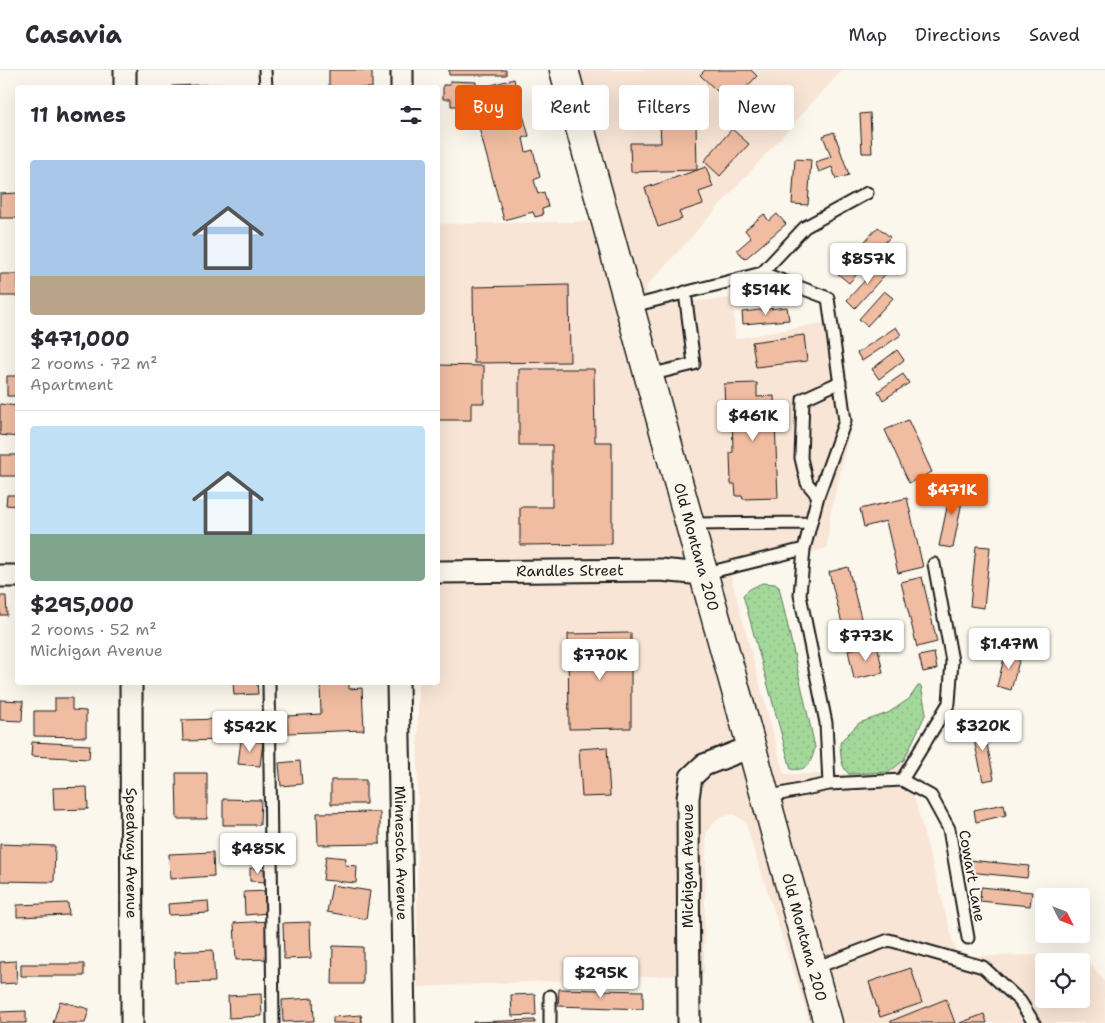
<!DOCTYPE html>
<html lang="en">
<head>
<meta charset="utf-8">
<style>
  :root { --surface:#fff; --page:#f2f2f3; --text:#2b2b33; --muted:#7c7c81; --line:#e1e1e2; --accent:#ea580c }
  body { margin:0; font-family:"Shantell Sans",sans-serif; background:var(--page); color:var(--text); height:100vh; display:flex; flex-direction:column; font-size:19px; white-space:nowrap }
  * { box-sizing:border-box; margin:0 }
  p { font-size:16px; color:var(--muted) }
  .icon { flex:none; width:28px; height:28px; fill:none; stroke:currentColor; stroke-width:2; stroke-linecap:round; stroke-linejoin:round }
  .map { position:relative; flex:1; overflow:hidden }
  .drawer { position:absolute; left:15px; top:15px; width:425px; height:600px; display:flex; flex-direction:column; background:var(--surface); border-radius:5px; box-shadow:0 5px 20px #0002 }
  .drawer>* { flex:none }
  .banner { position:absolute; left:455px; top:15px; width:475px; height:45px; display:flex; gap:10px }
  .needle { width:32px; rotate:132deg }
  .tools { position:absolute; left:1035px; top:818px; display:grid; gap:10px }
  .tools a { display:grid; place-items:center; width:55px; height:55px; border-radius:5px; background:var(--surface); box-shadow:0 5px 20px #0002; font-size:25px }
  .price { position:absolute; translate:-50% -42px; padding:0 11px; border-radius:5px; background:#fff; color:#222; font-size:16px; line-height:32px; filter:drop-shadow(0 1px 2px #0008) }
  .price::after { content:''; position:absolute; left:50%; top:30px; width:15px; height:11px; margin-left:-8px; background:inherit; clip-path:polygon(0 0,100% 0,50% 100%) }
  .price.selected { background:var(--accent); color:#fff }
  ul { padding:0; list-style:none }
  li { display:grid; align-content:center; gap:10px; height:265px; padding:0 15px }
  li+li { border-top:1px solid var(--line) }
  li span { display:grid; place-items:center; height:155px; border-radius:5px; color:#555 }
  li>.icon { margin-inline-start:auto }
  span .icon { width:90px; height:90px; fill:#fffc; stroke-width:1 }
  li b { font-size:21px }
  h2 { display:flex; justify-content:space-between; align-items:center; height:60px; padding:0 15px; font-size:21px }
  .tag { padding:0 18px; border-radius:5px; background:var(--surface); box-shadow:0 5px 20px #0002; font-size:18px; line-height:45px }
  .tag.selected { background:var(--accent); color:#fff }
  header { display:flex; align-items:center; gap:30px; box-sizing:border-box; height:70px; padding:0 25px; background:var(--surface); border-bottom:1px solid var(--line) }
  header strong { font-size:24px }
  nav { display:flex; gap:28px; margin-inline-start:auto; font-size:18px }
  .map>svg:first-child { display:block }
  .built { fill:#f8e5d6; fill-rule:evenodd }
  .grass { fill:url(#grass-dots); stroke:#607a5c }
  .building { fill:#f0bca2; stroke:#1c1c1c }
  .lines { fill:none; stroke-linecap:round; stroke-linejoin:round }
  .lane-casing { stroke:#1c1c1c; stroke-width:15 }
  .street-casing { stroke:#1c1c1c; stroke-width:25 }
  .secondary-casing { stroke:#1c1c1c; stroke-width:31 }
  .lane { stroke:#fbf7ec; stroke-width:11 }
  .street { stroke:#fbf7ec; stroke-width:21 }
  .secondary { stroke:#fbf7ec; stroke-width:28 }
  .labels { text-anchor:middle; stroke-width:4; stroke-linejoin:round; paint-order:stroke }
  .street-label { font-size:15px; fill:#1c1c1c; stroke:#fbf7ec }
</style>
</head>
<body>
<header>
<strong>Casavia</strong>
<nav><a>Map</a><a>Directions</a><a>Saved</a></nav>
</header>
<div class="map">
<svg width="1105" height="953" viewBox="0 0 1105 953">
  <defs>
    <pattern id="grass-dots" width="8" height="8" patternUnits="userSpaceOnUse" patternTransform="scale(1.25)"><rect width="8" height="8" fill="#a4d89b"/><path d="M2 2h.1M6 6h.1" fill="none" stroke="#8db985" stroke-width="1.8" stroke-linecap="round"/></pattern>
  </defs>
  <rect width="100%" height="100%" fill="#fbf7ec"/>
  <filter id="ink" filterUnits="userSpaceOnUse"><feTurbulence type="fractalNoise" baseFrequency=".02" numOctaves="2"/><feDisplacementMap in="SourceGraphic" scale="10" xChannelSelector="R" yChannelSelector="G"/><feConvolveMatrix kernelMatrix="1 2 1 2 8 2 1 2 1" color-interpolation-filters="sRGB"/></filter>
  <g filter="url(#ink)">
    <path class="built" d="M580,0H842L646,217L649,235L733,228L735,269L839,250L853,349L830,444L827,478L730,503L784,704H849L889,702L904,690L957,886L1084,885L1105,912V953H810L745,752L734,744L717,749L706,762L704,904L417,917L418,613L438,612V154L618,151ZM1044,891H1081V929H1044Z"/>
    <path class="grass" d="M762,513L775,514L779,517L815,677C812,691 808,702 791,699L743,525L750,519Z
      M918,616H921L926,643L904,690L889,702L849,704C840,696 841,685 840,674L841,671L859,653L888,643L909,629Z"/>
    <path class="building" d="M329,0H372V18L329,17Z
      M449,0H506V5H449Z
      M705,0H751L757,6L731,34L700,5Z
      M514,9L519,31L513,33L515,40L521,38L529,66L523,68L526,82L533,80L540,107L534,110L538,124L544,122L548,137L542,139L543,145L535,147L533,142L504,150L473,36H451V29H443V15H450V11L476,12V19Z
      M225,14V18H172V16Z
      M870,43L872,83H862L860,44Z
      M696,52L697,100L631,102L630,73H661L660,53Z
      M732,59L749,74L720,106L704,91Z
      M834,62L849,105L836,109L832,97L819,102L815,92L831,87L823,66Z
      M795,89L811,90L808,135L792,134Z
      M706,97L713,117L699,122L703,134L679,142L682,149L658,157L645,118Z
      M18,123V148H0V124Z
      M764,144L769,151L777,144L786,154L745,189L737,180L751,168L745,160Z
      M878,157L890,167L849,213L837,203L843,196L835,190L848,176L855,182Z
      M881,193L889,200L855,238L847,230Z
      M0,204H18V226H0Z
      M569,215L570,292L474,293L473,217Z
      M884,221L893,228L867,256L859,249Z
      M787,237L789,250L743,254L742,242Z
      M896,257L901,265L862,291L857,283Z
      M804,265L807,291L756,297L752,272Z
      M897,280L904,290L879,309L872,299Z
      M438,295L484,296V333H471V350H438Z
      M519,299H594L595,372H612V474L520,475V437H552V375H519Z
      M903,304L909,313L883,330L878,321Z
      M7,306H18V326H7Z
      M757,313V327L774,326L778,428L743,429L742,426H736L735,414H731L730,383L733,382L732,338H725L724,314Z
      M0,334L18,336V367L0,365Z
      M908,350L932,402L909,413L885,360Z
      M0,385H18V406H0Z
      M952,413L965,416L953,478L939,476Z
      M7,425H18V436L6,435Z
      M907,428L923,497L898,503L886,451L864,457L860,439Z
      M976,476L990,477L984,538L970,536Z
      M848,497L864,560L845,565L829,502Z
      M922,507L937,572L917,577L901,512Z
      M0,526H6L7,545H0Z
      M631,563V658L569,659L568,564Z
      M877,574L883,603L854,609L848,580Z
      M1006,581L1021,584L1011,620L997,616Z
      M934,583L937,599L923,602L919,586Z
      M233,612H257L258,624L234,625Z
      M320,612H349V619L362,618L364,660L288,663L287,646L321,644Z
      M55,628H72V640L86,641V667L34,666V641H55Z
      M0,630L23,631L22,651L0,650Z
      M224,649L225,670L183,671L182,650Z
      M983,654L994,709L983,711L971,656Z
      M241,670L263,672L260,696L238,694Z
      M32,672L90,675L89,689L31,686Z
      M607,677L610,726L582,727L579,679Z
      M300,691L302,714L281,716L279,693Z
      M176,703H207V749H177Z
      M331,710H366V734H331Z
      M87,717L88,739L54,740L53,718Z
      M223,729L261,730L260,755H223Z
      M1004,734L1006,745L976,752L974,740Z
      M380,742V774L318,775L317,743Z
      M0,774L55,776L54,812L0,811Z
      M213,782L214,806L170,809L169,784Z
      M326,786L346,788L345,795L357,796L356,813L323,810Z
      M969,790L1029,796L1027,808L968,802Z
      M250,798L266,799V812L250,811Z
      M332,815L370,821L366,849L327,842Z
      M981,817L1032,822L1030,836L980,831Z
      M268,821L269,843L245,845L244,822Z
      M208,831L209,843L169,845L168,834Z
      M68,833L69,845L17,847V835Z
      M269,851L270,889L236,890L234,853Z
      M310,852L311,888L284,889L283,853Z
      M333,876L363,877V914H332Z
      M213,880L215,912L175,913L174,882Z
      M16,891L17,913L0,914V892Z
      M21,894H84V906H21Z
      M911,898L922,933L880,947L869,912Z
      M559,919L643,921V939L558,936Z
      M261,924L262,946L229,948L228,926Z
      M535,924L536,945L512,946L511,925Z
      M313,928L314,951L283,952L282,930Z
      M946,929L955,953H891V951Z
      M60,931L89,939L85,953H53Z
      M26,941V953H0V942Z
      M984,944L987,953H960Z
      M361,945L362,953H333V947Z
      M535,950V953H473V952Z"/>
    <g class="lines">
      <defs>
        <path id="lane" d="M265,0L266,18
          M629,237L762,203
          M649,305L694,294L685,222
          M818,426L807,413L801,388L803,329L840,312
          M690,454L811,453
          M804,479L800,525L826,653L829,714
          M934,494L952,591L949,633L902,710L931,726L949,759L968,868
          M703,504L804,479L818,426L845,351L828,228L762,203L805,157L867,123
          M269,612L273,953
          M766,727L829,714L902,710
          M812,899L889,870L983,897L1020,931L1034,953
          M550,926V953"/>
        <g id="street">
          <path d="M125,0V18"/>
          <path d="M402,18V0"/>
          <path id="s1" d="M438,502L660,500L703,504"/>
          <path d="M0,506H18"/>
          <path id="s2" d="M131,612L132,953"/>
          <path id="s3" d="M398,612L404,953"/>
          <path d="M689,953L688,728L691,707L704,695L751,677"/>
        </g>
        <g id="secondary">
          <path id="s4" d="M564,0L828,953"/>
        </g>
      </defs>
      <use href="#lane" class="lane-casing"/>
      <use href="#street" class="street-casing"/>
      <use href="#secondary" class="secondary-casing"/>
      <use href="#lane" class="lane"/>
      <use href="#street" class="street"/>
      <use href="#secondary" class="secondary"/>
    </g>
  </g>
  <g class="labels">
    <g class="street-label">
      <text dy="5" stroke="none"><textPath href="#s4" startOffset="495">Old Montana 200</textPath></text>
      <text dy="5" stroke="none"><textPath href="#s1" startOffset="132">Randles Street</textPath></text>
      <text dy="5" stroke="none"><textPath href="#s2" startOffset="171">Speedway Avenue</textPath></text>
      <text dy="5" stroke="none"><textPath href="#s3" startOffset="171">Minnesota Avenue</textPath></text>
      <text transform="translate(688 796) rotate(-90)" y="5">Michigan Avenue</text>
      <text transform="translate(972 806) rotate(80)" y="5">Cowart Lane</text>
      <text dy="5" stroke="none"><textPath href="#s4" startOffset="900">Old Montana 200</textPath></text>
    </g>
  </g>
</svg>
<div class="tools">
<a><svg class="needle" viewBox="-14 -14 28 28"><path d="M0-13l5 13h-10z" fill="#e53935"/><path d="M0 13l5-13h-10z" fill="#7c7c81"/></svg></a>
<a><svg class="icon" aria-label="locate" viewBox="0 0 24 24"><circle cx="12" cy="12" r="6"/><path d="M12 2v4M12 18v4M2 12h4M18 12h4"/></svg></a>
</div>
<b class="price" style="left:868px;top:215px">$857K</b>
<b class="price" style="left:766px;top:246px">$514K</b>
<b class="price" style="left:753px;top:372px">$461K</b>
<b class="price selected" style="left:952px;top:446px">$471K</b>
<b class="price" style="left:866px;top:592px">$773K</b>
<b class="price" style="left:1009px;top:600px">$1.47M</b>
<b class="price" style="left:600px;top:611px">$770K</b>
<b class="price" style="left:983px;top:682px">$320K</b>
<b class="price" style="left:250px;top:683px">$542K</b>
<b class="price" style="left:258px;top:805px">$485K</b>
<b class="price" style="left:601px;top:929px">$295K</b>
<div class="banner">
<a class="tag selected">Buy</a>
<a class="tag">Rent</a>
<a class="tag">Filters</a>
<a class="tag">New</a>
</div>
<section class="drawer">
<h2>11 homes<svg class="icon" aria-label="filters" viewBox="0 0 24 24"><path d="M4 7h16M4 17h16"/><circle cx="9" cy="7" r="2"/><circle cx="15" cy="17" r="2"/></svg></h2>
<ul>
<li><span style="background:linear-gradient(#a9c7e8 75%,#b9a48a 0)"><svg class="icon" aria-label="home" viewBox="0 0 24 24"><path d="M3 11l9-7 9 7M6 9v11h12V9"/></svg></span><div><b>$471,000</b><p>2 rooms · 72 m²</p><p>Apartment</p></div></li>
<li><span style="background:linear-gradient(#bfe0f5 70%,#7fa58c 0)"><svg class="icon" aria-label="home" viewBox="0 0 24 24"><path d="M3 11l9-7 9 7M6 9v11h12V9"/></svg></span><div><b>$295,000</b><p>2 rooms · 52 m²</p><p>Michigan Avenue</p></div></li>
</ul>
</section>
</div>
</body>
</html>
